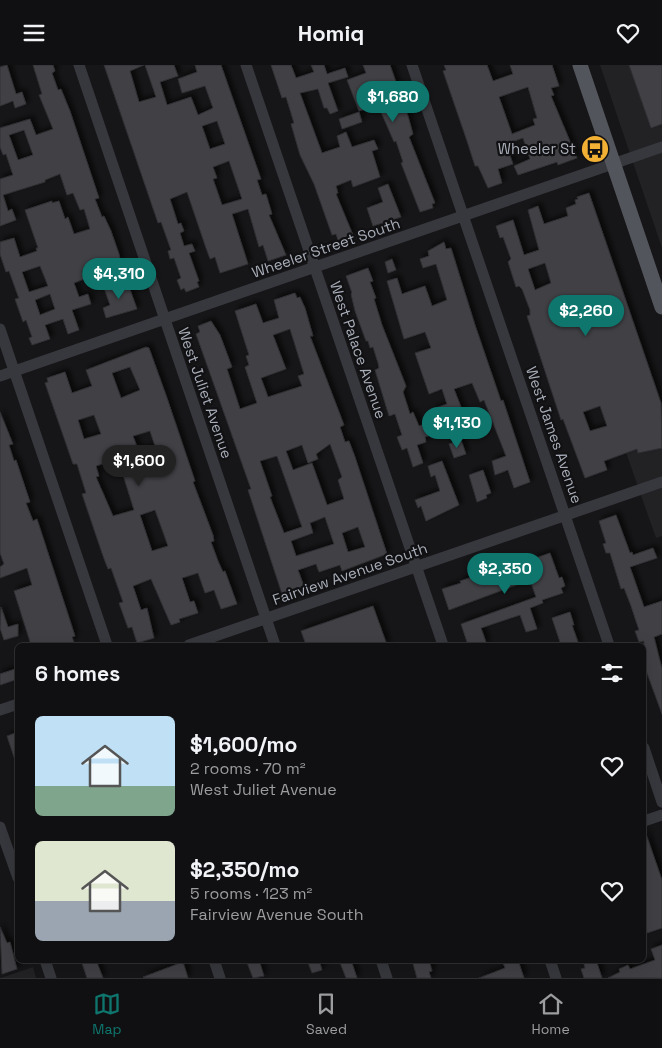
<!DOCTYPE html>
<html lang="en">
<head>
<meta charset="utf-8">
<style>
  :root { --surface:#101012; --page:#1e1e20; --text:#f1f3f6; --muted:#9c9d9f; --line:#303032; --accent:#0f766e }
  body { margin:0; font-family:"Space Grotesk",sans-serif; background:var(--page); color:var(--text); height:100vh; display:flex; flex-direction:column; font-size:19px; white-space:nowrap }
  * { box-sizing:border-box; margin:0 }
  p { font-size:16px; color:var(--muted) }
  .icon { flex:none; width:28px; height:28px; fill:none; stroke:currentColor; stroke-width:2; stroke-linecap:round; stroke-linejoin:round }
  .map { position:relative; flex:1; overflow:hidden }
  .details { position:absolute; left:15px; top:578px; width:631px; height:320px; display:flex; flex-direction:column; background:var(--surface); border-radius:8px; box-shadow:0 5px 20px #0002,0 0 0 1px var(--line) }
  .details>* { flex:none }
  .price { position:absolute; translate:-50% -42px; padding:0 11px; border-radius:18px; background:var(--accent); color:#fff; font-size:16px; line-height:32px; filter:drop-shadow(0 1px 2px #0008) }
  .price::after { content:''; position:absolute; left:50%; top:30px; width:15px; height:11px; margin-left:-8px; background:inherit; clip-path:polygon(0 0,100% 0,50% 100%) }
  .price.current { background:#222; color:#fff }
  ul { padding:0; list-style:none }
  li { display:flex; align-items:center; gap:15px; height:125px; padding:0 20px }
  li span { display:grid; place-items:center; flex:none; width:140px; height:100px; border-radius:8px; color:#555 }
  li>.icon { margin-inline-start:auto }
  span .icon { width:60px; height:60px; fill:#fffc; stroke-width:1 }
  li b { font-size:21px }
  h2 { display:flex; justify-content:space-between; align-items:center; height:60px; padding:0 20px; font-size:21px }
  header { display:flex; justify-content:space-between; align-items:center; height:65px; padding:0 20px; background:var(--surface); font-size:22px; font-weight:600 }
  .dock { display:flex; justify-content:space-around; align-items:center; height:70px; border-top:1px solid var(--line); background:var(--surface); font-size:14px; color:var(--muted) }
  .dock a { display:grid; justify-items:center; gap:2px }
  .dock .current { color:var(--accent) }
  .map>svg:first-child { display:block }
  .built { fill:#222225 }
  .building { fill:#404145; stroke:#303034; fill-rule:evenodd; filter:url(#shadow) }
  .lines { fill:none; stroke-linecap:round; stroke-linejoin:round }
  .minor { stroke:#37383d; stroke-width:11 }
  .major { stroke:#53555c; stroke-width:15 }
  .labels { text-anchor:middle; stroke-width:4.5; stroke-linejoin:round; paint-order:stroke }
  .poi-label { font-size:15px; fill:#a8adb8; stroke:#111113; text-anchor:end }
  .street-label { font-size:15px; fill:#a8adb8; stroke:#111113 }
</style>
</head>
<body>
<header><svg class="icon" aria-label="menu" viewBox="0 0 24 24"><path d="M4 6h16M4 12h16M4 18h16"/></svg>Homiq<svg class="icon" aria-label="heart" viewBox="0 0 24 24"><path d="M12 20l-8-8c-3-5 5-10 8-4 3-6 11-1 8 4z"/></svg></header>
<div class="map">
<svg width="662" height="913" viewBox="0 0 662 913">
  <defs>
    <filter id="shadow"><feDropShadow dx="3.5" dy="-3.5" stdDeviation="2.5" flood-color="#0009"/></filter>
  </defs>
  <rect width="100%" height="100%" fill="#161618"/>
  <path class="built" d="M600,0H662V183Z
    M662,362V471L656,473L622,376Z
    M33,902L36,913H1Z"/>
  <path class="building" d="M7,0L16,29L22,27L26,39L15,43L13,36L0,41V2Z
    M33,0H53L55,6L52,8L58,25L61,24L70,46L99,133L95,134L102,152L104,151L111,166L119,189L120,194L117,195L120,202L102,208L100,200L82,206L84,214L74,218L79,232L88,229L91,239L72,245L79,265L68,269L63,254L45,260L50,274L32,280L29,273L32,272L26,255L23,257L15,234L19,233L18,231L9,206L6,207L0,189V177L14,173L20,192L37,186L36,183H38L25,145L52,136V138L59,136L65,154L68,152L74,169L90,164L84,144L80,145L73,128L67,130L60,109L45,115V117L3,130L8,146L12,144L16,155L0,161V114L13,110L6,89L3,90L0,82V63L30,54L36,70L53,64L39,30L42,29ZM24,65L33,90L18,95L9,70ZM40,201L48,221L29,227L22,207ZM50,229L55,244L40,250L35,235Z
    M104,0H144L130,6L139,37L156,32L145,0H174L178,11L160,17L167,40L191,32L198,50L213,43L205,21L182,28L178,14L197,7L195,0H221L261,114L257,115L262,130L266,129L272,149L269,150L286,190L268,196L263,180L259,182L248,144L232,149L248,199L220,208L215,192L210,194L206,183L187,127L170,134L178,159L181,158L184,166L180,168L184,181L192,179L195,186L189,188L199,216L197,217L199,222L186,227L184,223L181,225L177,215L181,213L174,193L170,194L168,186L171,185L161,157L158,158ZM217,56L225,79L210,84L202,61ZM229,96L242,134L222,140L213,114L217,113L213,102Z
    M271,0H291L296,13L314,7L311,0H324L327,9L345,3L348,12L328,18L338,46L330,49L327,43H324L318,24L300,28L322,88L340,82L337,71L346,67L352,82L374,75L378,84L372,86L380,112L353,122L351,115L336,121L338,128L336,129L353,170L338,175L336,169L332,170L314,119L300,90L291,59L294,58L286,32L282,33Z
    M363,0H390L408,51L413,69L409,72L435,138L432,139L433,143L420,147L401,98L403,97L396,76L394,77L378,40L359,46L347,15L366,8Z
    M444,0H487L493,16L513,9L510,0H552L559,21L551,23L554,30L551,31L577,93L558,100L557,97L518,110L514,101L530,94L523,73L506,79L513,99L498,104L502,118L488,123L478,101H475L467,76L443,6L446,5ZM528,22L537,53L533,54L535,60L512,69L499,32Z
    M629,0H662V59L651,63Z
    M359,47L362,57L342,64L339,54Z
    M388,119L401,152L373,161L367,143L383,137L378,123Z
    M589,128L661,338L662,383L638,388L637,384L604,396L607,405L585,413L563,354L561,355L540,291L527,251L530,250V245L522,224L519,221L516,222L508,197L511,194L503,172L500,173L496,161L513,155L524,190L539,185L528,145L538,141L544,159L568,151L566,143L576,139L575,135L578,134L577,132ZM545,198L551,218L535,225L528,204ZM600,341L607,361L590,366L583,347Z
    M444,177L446,184L451,183L475,260L501,336L503,335L530,417L514,423L508,405L495,410L492,396L506,391L484,335L480,337L472,318L454,324L466,355L448,361L449,364L425,372L426,377L417,380L423,398L413,402L407,383L402,385L397,372L402,370L395,349L389,351L375,305L379,303L378,298L373,282L370,283L368,276H366L355,246L351,229L352,228L346,211L368,203L373,216L370,217L376,233L374,234L382,260L406,321L403,327L410,349L413,347L419,361L437,355L433,344L447,339L442,324L429,329L415,288L431,283L425,267L404,274L387,216L397,213L402,229L425,221L432,241L447,235L436,199L423,203L420,194L429,191L428,186Z
    M392,194L396,205L388,208L385,197Z
    M127,216L137,244L106,253L103,243L110,240L104,223Z
    M295,228L297,233L300,232L305,243L313,271H310L344,360L340,362L345,377L349,376L355,392L387,489L342,506L340,500L319,507L316,499L298,505L304,521L282,529L248,425L251,424L196,269L200,267L198,261L211,256L220,270L232,302L227,304L240,344L257,338L245,302L249,300L246,291L249,290L235,246L256,239L263,258L279,253L274,235ZM290,264L304,309L298,311L302,321L268,332L261,313L286,304L273,270ZM330,379L342,412L338,415L344,434L327,440L312,398L293,405L286,386L302,380L308,398L318,394L316,389ZM277,391L302,462L284,468L270,432L272,431L260,396ZM325,452L334,479L296,491L291,476L313,468L310,458ZM358,462L365,482L348,487L342,468Z
    M146,282L149,283L167,333L195,416L193,417L213,470L214,476L211,477L218,496L223,507L225,506L237,539L221,544L214,525L205,528L198,508L182,513L190,537L194,536L198,548L179,554L180,557L171,560L151,514L133,521L141,545L147,543L154,573L137,578L132,562L128,563L119,538L123,537L111,503L108,504L103,491L82,429L86,428L77,399H73L45,318L48,317L47,313L65,307L72,328L92,321L86,305ZM130,302L140,325L121,333L112,308ZM94,350L101,369L84,374L78,355ZM150,366L155,381L132,389L138,405L123,410L134,445L113,451L96,412L99,411L96,401L139,387L133,371ZM155,445L168,481L152,486L140,450Z
    M0,347L13,379L9,380L14,396L16,395L30,437L26,438L33,456L37,454L75,571L72,572L74,577L66,580H31L14,526L32,520L27,503L0,513V502L4,499L0,488Z
    M461,375L466,389L454,393L449,379Z
    M442,396L459,440L426,456L421,441L418,443L415,435L440,426L435,410L431,412L428,401Z
    M483,405L491,428L486,430L487,433L477,437L469,410Z
    M616,450L630,488L632,487L633,490L653,483L657,493L630,502L644,542L662,536V569L654,572L662,604V649L644,600V576L639,577L635,566L639,565L631,541L624,523L621,524L610,488H606L603,479L606,478L599,456Z
    M550,488L559,513L562,512L565,521L561,523L563,528L542,535L543,538L530,543L537,564L526,567L520,550L481,563L487,580H468L461,559L536,532L530,515L449,545L442,524L461,518L460,516L509,500L511,503L516,502L518,509L536,503L533,494Z
    M373,541L387,580H306L301,566Z
    M1,542L8,562L18,559V571L4,575L0,563Z
    M570,547L574,560H572L579,580H561L552,553Z
    M18,603V614L0,620V609Z
    M18,667V698H16L7,671Z
    M645,766L662,815V863L644,869Z
    M0,862L7,878L10,877L17,904L2,909Z
    M662,880V913H608L620,907L619,904L628,900L630,904L655,895L651,884Z
    M81,895H96L103,913H87Z
    M246,895H259L264,911L253,913Z
    M307,895H319L322,905L312,908Z
    M339,895H351L357,913H346Z
    M412,895H429L432,906L429,907L431,913H417Z
    M502,895H518L524,913H479L505,903Z
    M583,895H596L602,913H584L581,904L585,903Z
    M183,897L188,913H144L143,912Z"/>
  <g class="lines">
    <path class="minor" d="M79,0L275,580
      M246,0L443,580
      M412,0L609,580
      M0,264L107,580
      M0,311L662,82
      M189,580L662,417
      M0,645L18,639
      M644,683L662,737
      M644,756L662,750
      M0,762L18,813
      M45,895L51,913
      M214,895L220,913
      M381,895L387,913
      M550,895L556,913"/>
    <path class="major" d="M580,0L662,242"/>
  </g>
  <defs>
    <symbol id="bus-disc" viewBox="-11 -11 22 22"><circle r="9.5" fill="#f2b134" stroke="#111113"/><path d="M-5-6H5V4H4V6H2V4H-2V6H-4V4H-5ZM-3.5-4V0h7V-4ZM-3.5 1.2v1.5H-2V1.2ZM2 1.2v1.5H3.5V1.2Z" fill="#111"/></symbol>
  </defs>
  <g fill-rule="evenodd">
    <use href="#bus-disc" x="579" y="68" width="32" height="32"/>
  </g>
  <g class="labels">
    <g class="poi-label">
      <text x="576" y="89">Wheeler St</text>
    </g>
    <g class="street-label">
      <text transform="translate(326 183) rotate(-19)" y="5">Wheeler Street South</text>
      <text transform="translate(358 285) rotate(71)" y="5">West Palace Avenue</text>
      <text transform="translate(205 328) rotate(71)" y="5">West Juliet Avenue</text>
      <text transform="translate(554 370) rotate(71)" y="5">West James Avenue</text>
      <text transform="translate(350 509) rotate(-19)" y="5">Fairview Avenue South</text>
    </g>
  </g>
</svg>
<b class="price" style="left:393px;top:58px">$1,680</b>
<b class="price" style="left:119px;top:235px">$4,310</b>
<b class="price" style="left:586px;top:272px">$2,260</b>
<b class="price" style="left:457px;top:384px">$1,130</b>
<b class="price current" style="left:139px;top:422px">$1,600</b>
<b class="price" style="left:505px;top:530px">$2,350</b>
<section class="details">
<h2>6 homes<svg class="icon" aria-label="filters" viewBox="0 0 24 24"><path d="M4 7h16M4 17h16"/><circle cx="9" cy="7" r="2"/><circle cx="15" cy="17" r="2"/></svg></h2>
<ul>
<li><span style="background:linear-gradient(#bfe0f5 70%,#7fa58c 0)"><svg class="icon" aria-label="home" viewBox="0 0 24 24"><path d="M3 11l9-7 9 7M6 9v11h12V9"/></svg></span><div><b>$1,600/mo</b><p>2 rooms · 70 m²</p><p>West Juliet Avenue</p></div><svg class="icon" aria-label="heart" viewBox="0 0 24 24"><path d="M12 20l-8-8c-3-5 5-10 8-4 3-6 11-1 8 4z"/></svg></li>
<li><span style="background:linear-gradient(#dfe7d0 60%,#9aa5b1 0)"><svg class="icon" aria-label="home" viewBox="0 0 24 24"><path d="M3 11l9-7 9 7M6 9v11h12V9"/></svg></span><div><b>$2,350/mo</b><p>5 rooms · 123 m²</p><p>Fairview Avenue South</p></div><svg class="icon" aria-label="heart" viewBox="0 0 24 24"><path d="M12 20l-8-8c-3-5 5-10 8-4 3-6 11-1 8 4z"/></svg></li>
</ul>
</section>
</div>
<nav class="dock">
<a class="current"><svg class="icon" aria-label="map" viewBox="0 0 24 24"><path d="M3 6l6-2 6 2 6-2v14l-6 2-6-2-6 2zM9 4v14M15 6v14"/></svg>Map</a>
<a><svg class="icon" aria-label="saved" viewBox="0 0 24 24"><path d="M7 4h10v16l-5-4-5 4z"/></svg>Saved</a>
<a><svg class="icon" aria-label="home" viewBox="0 0 24 24"><path d="M3 11l9-7 9 7M6 9v11h12V9"/></svg>Home</a>
</nav>
</body>
</html>
